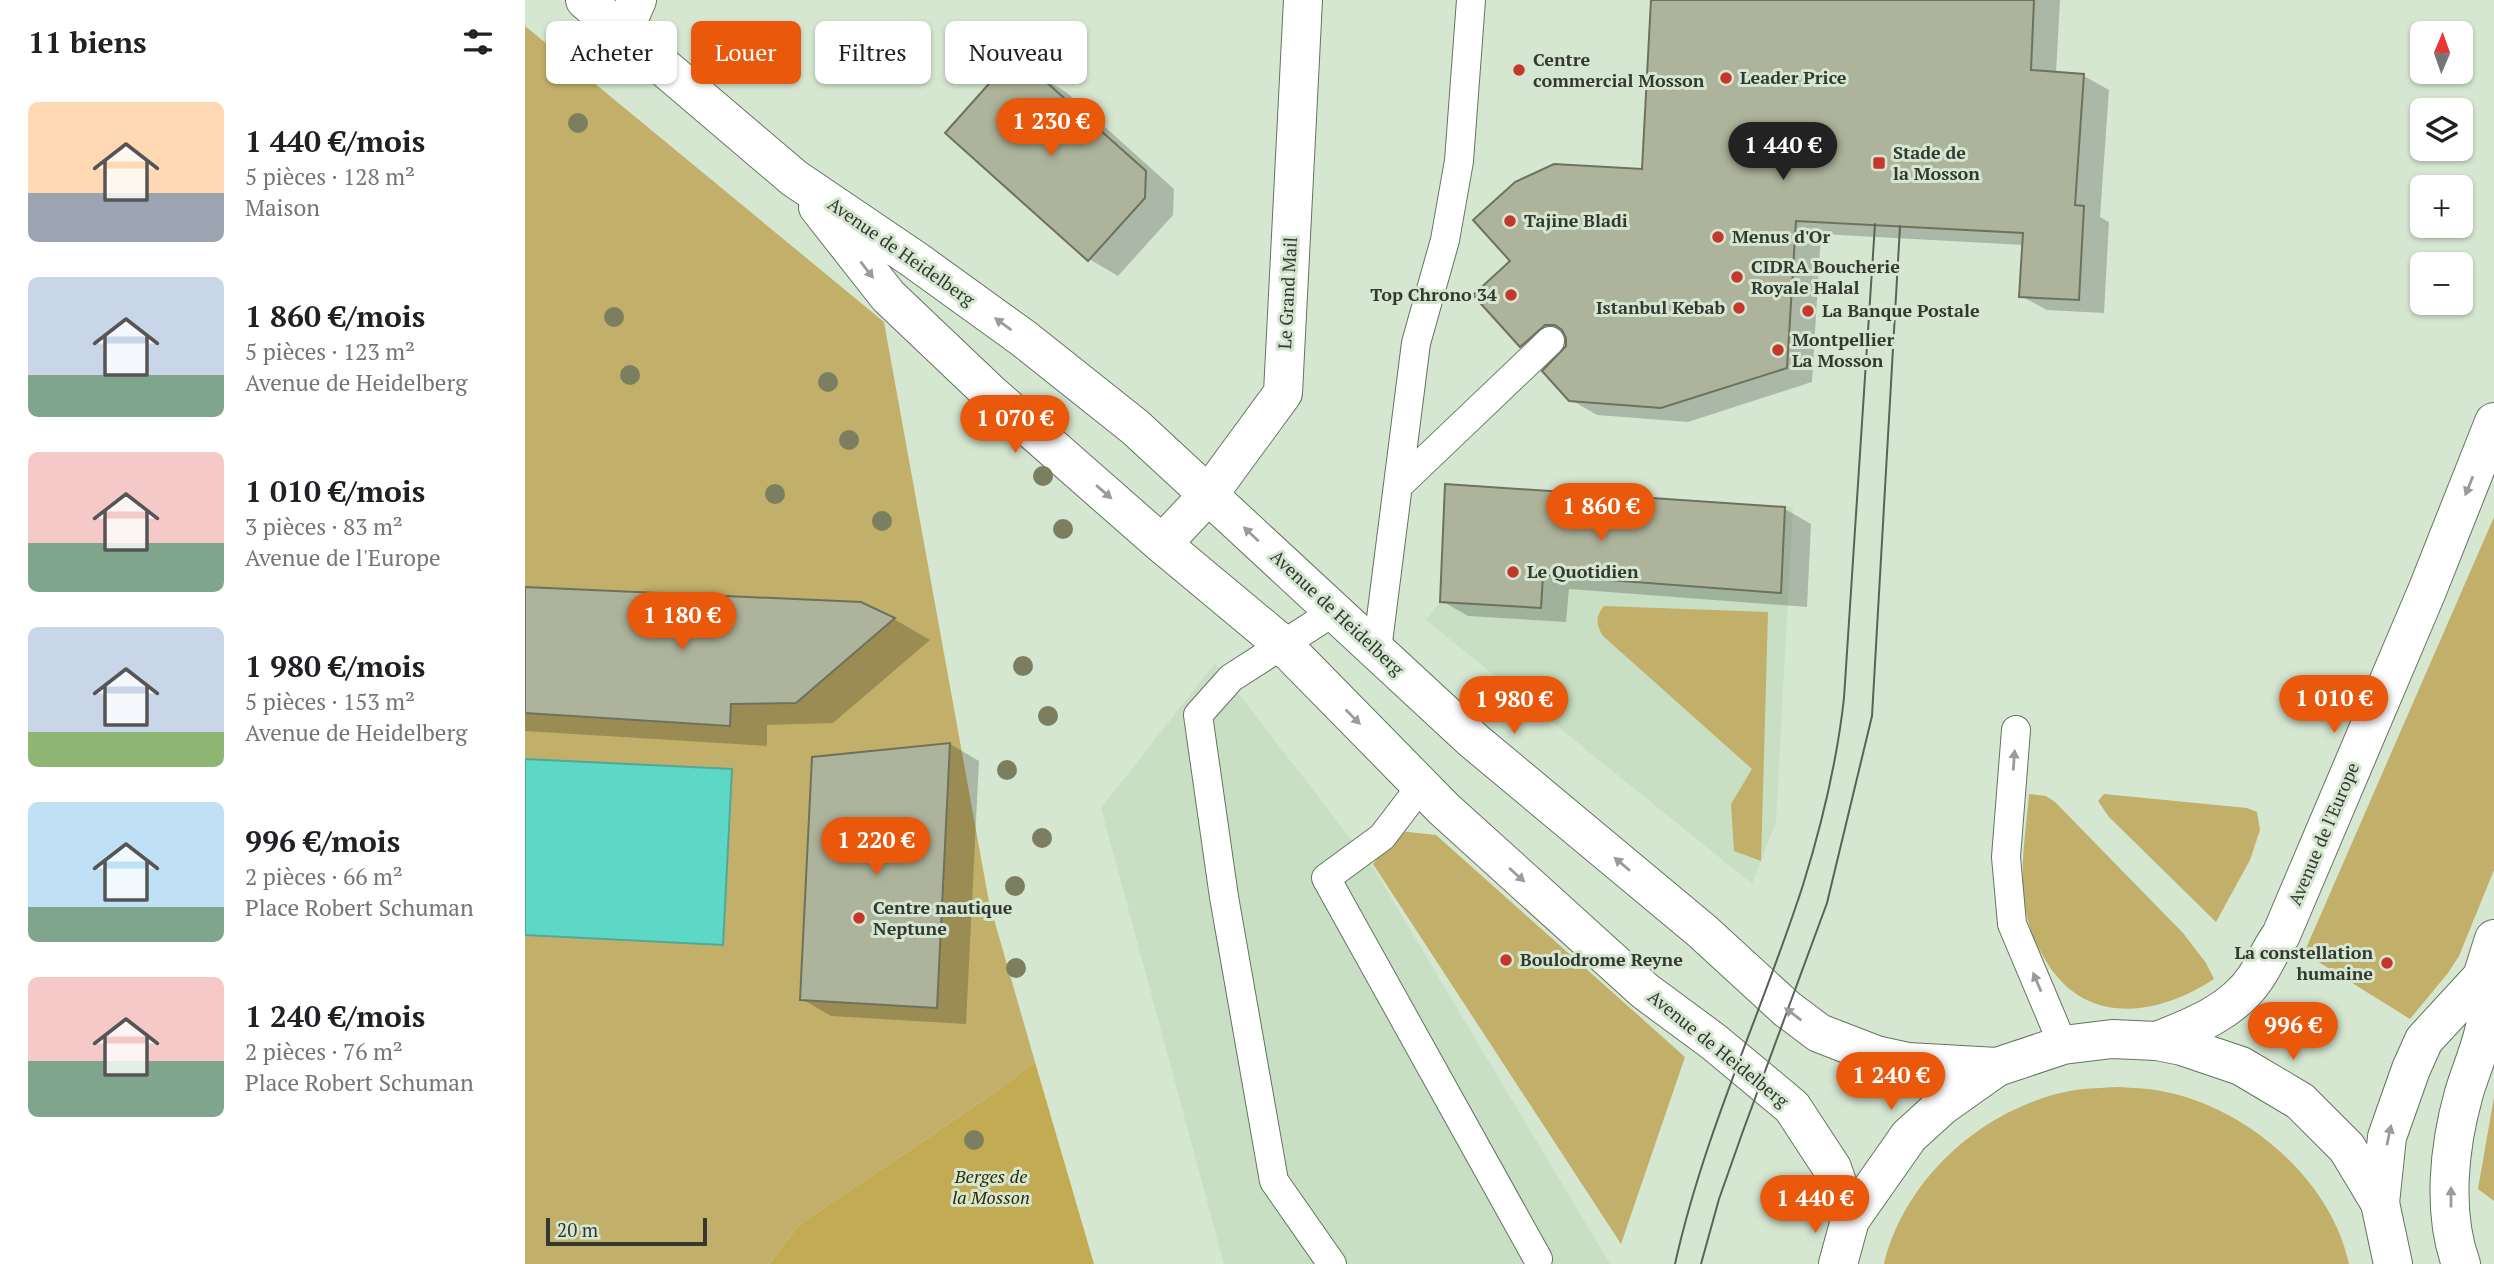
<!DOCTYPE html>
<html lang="fr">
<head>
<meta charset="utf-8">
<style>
  :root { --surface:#fff; --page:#f2f2f2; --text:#202124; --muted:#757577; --accent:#ea580c }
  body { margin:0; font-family:"PT Serif",serif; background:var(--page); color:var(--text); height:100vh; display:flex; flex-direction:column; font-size:26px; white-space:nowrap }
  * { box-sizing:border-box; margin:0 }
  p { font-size:23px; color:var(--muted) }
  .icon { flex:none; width:38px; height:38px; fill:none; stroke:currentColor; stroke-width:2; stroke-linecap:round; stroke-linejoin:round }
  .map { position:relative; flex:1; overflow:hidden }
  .sheet { display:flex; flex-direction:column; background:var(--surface); width:525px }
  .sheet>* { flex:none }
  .top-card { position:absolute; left:21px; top:21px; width:665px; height:63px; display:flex; gap:14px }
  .needle { width:46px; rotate:2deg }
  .buttons { position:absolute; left:1885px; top:21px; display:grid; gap:14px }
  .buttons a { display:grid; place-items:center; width:63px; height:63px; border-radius:10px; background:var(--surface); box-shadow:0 2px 5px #0004; font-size:35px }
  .scale { position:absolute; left:21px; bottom:18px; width:161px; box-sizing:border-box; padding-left:7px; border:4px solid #333931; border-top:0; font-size:19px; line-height:24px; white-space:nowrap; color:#333931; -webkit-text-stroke:5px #d6e7d1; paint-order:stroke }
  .price { position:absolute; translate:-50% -60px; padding:0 16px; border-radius:24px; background:var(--accent); color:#fff; font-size:23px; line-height:46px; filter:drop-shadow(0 2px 4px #0008) }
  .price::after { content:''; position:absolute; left:50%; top:42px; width:21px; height:16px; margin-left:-10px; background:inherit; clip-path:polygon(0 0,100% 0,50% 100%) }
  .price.on { background:#222; color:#fff }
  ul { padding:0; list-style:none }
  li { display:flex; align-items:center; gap:21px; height:175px; padding:0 28px }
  li span { display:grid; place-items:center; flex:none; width:196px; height:140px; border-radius:10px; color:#555 }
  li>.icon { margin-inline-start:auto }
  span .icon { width:84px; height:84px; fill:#fffc; stroke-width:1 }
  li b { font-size:30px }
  h2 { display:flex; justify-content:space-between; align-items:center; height:84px; padding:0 28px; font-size:30px }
  .chip { padding:0 24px; border-radius:10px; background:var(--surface); box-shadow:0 2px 5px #0004; font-size:24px; line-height:63px }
  .chip.on { background:var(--accent); color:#fff }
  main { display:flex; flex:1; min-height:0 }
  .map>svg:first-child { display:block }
  .built { fill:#c9dfc3 }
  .green { fill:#c2af69 }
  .forest { fill:#c2ab52 }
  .water { fill:#5dd7c6; stroke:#50a899; stroke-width:2 }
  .shadow { fill:#0003 }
  .building { fill:#aeb49b; stroke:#6e725c; stroke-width:2 }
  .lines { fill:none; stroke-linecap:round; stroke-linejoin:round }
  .service-casing { stroke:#647360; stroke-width:30 }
  .pedestrian-casing { stroke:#647360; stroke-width:40 }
  .minor-casing { stroke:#647360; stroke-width:40 }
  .tertiary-casing { stroke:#647360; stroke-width:40 }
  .secondary-casing { stroke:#647360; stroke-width:40 }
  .service { stroke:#fff; stroke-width:28 }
  .pedestrian { stroke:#fff; stroke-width:38 }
  .minor { stroke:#fff; stroke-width:38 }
  .tertiary { stroke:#fff; stroke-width:38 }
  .secondary { stroke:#fff; stroke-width:38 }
  .tram { stroke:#5a6357; stroke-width:2 }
  .tree { fill:#7c7f5f }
  .oneway { fill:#999c98 }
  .poi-dot { fill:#c4372a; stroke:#d6e7d1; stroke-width:2.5 }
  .labels { text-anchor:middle; stroke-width:6; stroke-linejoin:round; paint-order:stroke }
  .poi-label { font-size:18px; font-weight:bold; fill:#333931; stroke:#d6e7d1; text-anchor:start }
  .street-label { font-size:18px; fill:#333931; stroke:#d6e7d1 }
  .park-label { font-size:18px; font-style:italic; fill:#332a02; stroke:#d6e7d1 }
</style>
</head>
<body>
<main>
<section class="sheet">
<h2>11 biens<svg class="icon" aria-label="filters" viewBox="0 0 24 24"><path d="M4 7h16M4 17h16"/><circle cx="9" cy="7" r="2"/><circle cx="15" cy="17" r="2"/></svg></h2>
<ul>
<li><span style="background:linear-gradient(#ffd9b3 65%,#9aa5b1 0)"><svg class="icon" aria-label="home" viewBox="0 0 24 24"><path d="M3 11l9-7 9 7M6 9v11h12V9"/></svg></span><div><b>1 440 €/mois</b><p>5 pièces · 128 m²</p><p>Maison</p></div></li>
<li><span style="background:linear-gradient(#c9d6e8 70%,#7fa58c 0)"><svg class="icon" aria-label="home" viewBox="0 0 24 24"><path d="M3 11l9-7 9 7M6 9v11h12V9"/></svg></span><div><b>1 860 €/mois</b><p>5 pièces · 123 m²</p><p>Avenue de Heidelberg</p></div></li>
<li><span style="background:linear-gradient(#f6c9c9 65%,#7fa58c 0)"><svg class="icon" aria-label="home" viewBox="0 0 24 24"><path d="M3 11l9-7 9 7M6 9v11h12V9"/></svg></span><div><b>1 010 €/mois</b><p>3 pièces · 83 m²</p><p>Avenue de l'Europe</p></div></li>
<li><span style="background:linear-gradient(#c9d6e8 75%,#8fb573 0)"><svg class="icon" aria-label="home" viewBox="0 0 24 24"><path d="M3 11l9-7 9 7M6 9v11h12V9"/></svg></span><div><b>1 980 €/mois</b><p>5 pièces · 153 m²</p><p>Avenue de Heidelberg</p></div></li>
<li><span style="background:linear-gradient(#bfe0f5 75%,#7fa58c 0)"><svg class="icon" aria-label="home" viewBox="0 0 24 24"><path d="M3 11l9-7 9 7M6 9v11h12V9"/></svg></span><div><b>996 €/mois</b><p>2 pièces · 66 m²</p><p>Place Robert Schuman</p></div></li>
<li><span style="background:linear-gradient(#f6c9c9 60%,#7fa58c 0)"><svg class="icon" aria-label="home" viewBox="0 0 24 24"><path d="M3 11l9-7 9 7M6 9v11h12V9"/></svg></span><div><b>1 240 €/mois</b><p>2 pièces · 76 m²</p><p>Place Robert Schuman</p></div></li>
</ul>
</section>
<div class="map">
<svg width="1969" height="1264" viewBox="0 0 1969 1264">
  <rect width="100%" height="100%" fill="#d6e7d1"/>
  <path class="built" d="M920,484L1268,507L1251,822L1227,884L901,620L915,602Z
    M690,663L849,869L1085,1264H699L576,808Z"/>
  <path class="green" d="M0,26L359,322L464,902L510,1062L472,1091L274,1225L244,1264H0Z
    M1969,517V870L1934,956L1923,973L1885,1019L1779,953Z
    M1079,606L1243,612L1236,861L1209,851L1206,804L1227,769L1078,636C1071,624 1070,617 1079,606Z
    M1504,794L1521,796L1530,802L1658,933L1681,963L1689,979C1633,1016 1560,1027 1521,961C1510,943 1503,927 1500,906C1494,869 1501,831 1504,794Z
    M1579,794L1722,808L1732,812L1735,830L1725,860L1691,922L1584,817L1573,801Z
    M874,831L911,835L1160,1057L1096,1244L848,864Z
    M1593,1087C1607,1088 1622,1088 1636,1091C1720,1106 1806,1179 1824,1264H1359C1380,1176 1462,1105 1550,1090C1564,1088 1579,1088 1593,1087Z
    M1969,1097V1201L1953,1189Z"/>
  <path class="forest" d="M510,1062L569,1264H244L274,1225L472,1091Z"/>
  <path class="water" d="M0,759L207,769L198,945L0,935Z"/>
  <path class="shadow" d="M1128,0H1535L1531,74L1559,76L1584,90L1575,217L1584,222L1579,313L1522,310L1496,296L1499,245L1296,234L1287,382L1163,422L1072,415L1046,400L1043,342L1021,360L996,346L1119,171Z
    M487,60L541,92L649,189L648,215L593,276L564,259Z
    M1260,509L1286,524L1282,607L1044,589L1041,622L943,616L917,601Z
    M0,589L336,604L369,619L405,640L308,723L242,725V746L0,731Z
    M425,744L454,761L441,1024L306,1016L277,999L289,758Z"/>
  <path class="building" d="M1126,0H1509L1506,70L1559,74L1550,205L1559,206L1554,300L1494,297L1498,233L1271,221L1262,368L1136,408L1044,401L1017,371L1041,346V338L1037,330L1030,325H1020L995,347L948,295L985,261L948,220L990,182L1029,164L1117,169Z
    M487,58L508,77L511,73L621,171L620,198L563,261L420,133Z
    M920,484L1260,507L1256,593L1018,575L1016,608L915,602Z
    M0,587L336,602L370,618L271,703L206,704L205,726L0,713Z
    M425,743L412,1008L275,1000L287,757Z"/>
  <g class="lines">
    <defs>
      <path id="service" d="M874,485L1025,341
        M852,650L891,343L920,240L934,161L946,0
        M1491,730L1481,857L1487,924L1538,1045
        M896,786L857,837L801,878L1013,1259
        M807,1264L749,1181L699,897L673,715L706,678L810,611"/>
      <path id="pedestrian" d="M637,544L684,494L758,393L778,0"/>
      <path id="minor" d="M97,34L112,0
        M1632,1041C1668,1027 1709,1011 1731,977C1740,964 1746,948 1756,935L1902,591L1969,422
        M1855,1203L1862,1137L1886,1069L1899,1040L1957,977L1969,939
        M1936,1264C1917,1212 1924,1146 1939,1093C1945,1072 1959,1041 1961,1020C1962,1006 1958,991 1957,977"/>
      <path id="tertiary" d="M60,0L269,178L390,260L498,338L610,427L949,741L1177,931L1262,1009L1294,1033L1351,1055L1383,1062L1472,1067
        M293,207L363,296L465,393L637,544L757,644L919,809L1120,991L1189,1042L1267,1107L1307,1168L1325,1220"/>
      <path id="secondary" d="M1313,1264L1325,1220L1384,1136L1417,1106L1472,1067L1538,1045L1587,1039L1632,1041L1657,1046L1716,1066L1775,1101L1822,1148L1855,1203L1868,1264"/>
    </defs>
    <use href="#service" class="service-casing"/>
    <use href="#pedestrian" class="pedestrian-casing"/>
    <use href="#minor" class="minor-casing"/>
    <use href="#tertiary" class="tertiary-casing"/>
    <use href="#secondary" class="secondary-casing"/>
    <use href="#service" class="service"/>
    <use href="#pedestrian" class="pedestrian"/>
    <use href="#minor" class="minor"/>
    <use href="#tertiary" class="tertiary"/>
    <use href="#secondary" class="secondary"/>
    <path class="tram" d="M1150,1264C1179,1133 1237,1012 1278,885C1297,824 1312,761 1319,698L1350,224
      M1176,1264L1194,1199L1218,1131L1302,903L1347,716L1375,226"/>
  </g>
  <g class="tree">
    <circle cx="53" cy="123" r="10"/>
    <circle cx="89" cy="317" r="10"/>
    <circle cx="105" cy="375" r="10"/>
    <circle cx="303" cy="382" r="10"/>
    <circle cx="324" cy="440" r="10"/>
    <circle cx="518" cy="476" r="10"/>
    <circle cx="250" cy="494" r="10"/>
    <circle cx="357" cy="521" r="10"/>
    <circle cx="538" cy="529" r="10"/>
    <circle cx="498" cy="666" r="10"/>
    <circle cx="523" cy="716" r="10"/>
    <circle cx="482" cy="770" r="10"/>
    <circle cx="517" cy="838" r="10"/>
    <circle cx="490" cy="886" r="10"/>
    <circle cx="491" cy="968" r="10"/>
    <circle cx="449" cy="1140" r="10"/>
  </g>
  <defs><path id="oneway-solid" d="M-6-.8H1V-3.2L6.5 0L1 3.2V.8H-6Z" transform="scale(1.75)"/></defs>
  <g class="oneway">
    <use href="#oneway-solid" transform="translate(342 270) rotate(52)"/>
    <use href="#oneway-solid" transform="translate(478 324) rotate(-144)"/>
    <use href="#oneway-solid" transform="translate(1944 486) rotate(112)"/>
    <use href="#oneway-solid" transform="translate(579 492) rotate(41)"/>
    <use href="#oneway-solid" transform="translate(726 534) rotate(-137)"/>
    <use href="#oneway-solid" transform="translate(828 717) rotate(45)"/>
    <use href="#oneway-solid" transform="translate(1489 760) rotate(-86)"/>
    <use href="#oneway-solid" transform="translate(1097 864) rotate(-140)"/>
    <use href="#oneway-solid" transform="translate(992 875) rotate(42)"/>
    <use href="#oneway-solid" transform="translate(1512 982) rotate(-113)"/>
    <use href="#oneway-solid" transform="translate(1268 1014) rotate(-143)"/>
    <use href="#oneway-solid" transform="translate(1864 1135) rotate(-78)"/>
    <use href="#oneway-solid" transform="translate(1926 1197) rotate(-90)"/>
  </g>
  <g class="poi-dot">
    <circle cx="994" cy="70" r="7"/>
    <circle cx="1201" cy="78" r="7"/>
    <rect x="1347" y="156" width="14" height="14" rx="3.5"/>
    <circle cx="985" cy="221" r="7"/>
    <circle cx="1193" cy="237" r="7"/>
    <circle cx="1212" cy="277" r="7"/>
    <circle cx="986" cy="295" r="7"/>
    <circle cx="1214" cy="308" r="7"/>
    <circle cx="1283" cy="311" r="7"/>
    <circle cx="1253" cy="350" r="7"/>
    <circle cx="988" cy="572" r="7"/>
    <circle cx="334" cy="918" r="7"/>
    <circle cx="981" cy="960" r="7"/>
    <circle cx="1862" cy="963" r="7"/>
  </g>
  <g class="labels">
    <g class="poi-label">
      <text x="1008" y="66">Centre<tspan x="1008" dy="21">commercial Mosson</tspan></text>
      <text x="1215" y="84">Leader Price</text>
      <text x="1368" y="159">Stade de<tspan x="1368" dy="21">la Mosson</tspan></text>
      <text x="999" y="227">Tajine Bladi</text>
      <text x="1207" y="243">Menus d'Or</text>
      <text x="1226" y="273">CIDRA Boucherie<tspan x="1226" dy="21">Royale Halal</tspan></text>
      <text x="972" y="301" text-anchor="end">Top Chrono 34</text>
      <text x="1200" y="314" text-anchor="end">Istanbul Kebab</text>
      <text x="1297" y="317">La Banque Postale</text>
      <text x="1267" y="346">Montpellier<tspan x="1267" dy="21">La Mosson</tspan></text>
      <text x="1002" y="578">Le Quotidien</text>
      <text x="348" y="914">Centre nautique<tspan x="348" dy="21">Neptune</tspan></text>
      <text x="1848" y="959" text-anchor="end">La constellation<tspan x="1848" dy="21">humaine</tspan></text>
      <text x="995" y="966">Boulodrome Reyne</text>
    </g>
    <g class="street-label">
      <text transform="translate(376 252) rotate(35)" y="6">Avenue de Heidelberg</text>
      <text transform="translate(763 293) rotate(-87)" y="6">Le Grand Mail</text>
      <text transform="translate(812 613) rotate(43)" y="6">Avenue de Heidelberg</text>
      <text transform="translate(1799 834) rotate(-67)" y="6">Avenue de l'Europe</text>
      <text transform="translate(1193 1049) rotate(39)" y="6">Avenue de Heidelberg</text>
    </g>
    <g class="park-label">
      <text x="466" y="1183">Berges de<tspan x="466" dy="21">la Mosson</tspan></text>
    </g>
  </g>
</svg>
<div class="buttons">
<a><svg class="needle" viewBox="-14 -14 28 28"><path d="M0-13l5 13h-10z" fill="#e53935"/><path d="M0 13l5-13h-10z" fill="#757577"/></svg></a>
<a><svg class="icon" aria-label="layers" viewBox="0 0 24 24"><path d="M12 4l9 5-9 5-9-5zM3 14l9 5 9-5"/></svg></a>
<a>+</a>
<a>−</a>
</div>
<div class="scale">20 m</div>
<b class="price" style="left:526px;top:158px">1 230 €</b>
<b class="price on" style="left:1258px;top:182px">1 440 €</b>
<b class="price" style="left:490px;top:455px">1 070 €</b>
<b class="price" style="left:1076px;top:543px">1 860 €</b>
<b class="price" style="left:157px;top:652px">1 180 €</b>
<b class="price" style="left:1809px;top:735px">1 010 €</b>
<b class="price" style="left:989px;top:736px">1 980 €</b>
<b class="price" style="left:351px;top:877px">1 220 €</b>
<b class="price" style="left:1768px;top:1062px">996 €</b>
<b class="price" style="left:1366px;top:1112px">1 240 €</b>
<b class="price" style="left:1290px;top:1235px">1 440 €</b>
<div class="top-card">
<a class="chip">Acheter</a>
<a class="chip on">Louer</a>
<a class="chip">Filtres</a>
<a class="chip">Nouveau</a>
</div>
</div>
</main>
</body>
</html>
